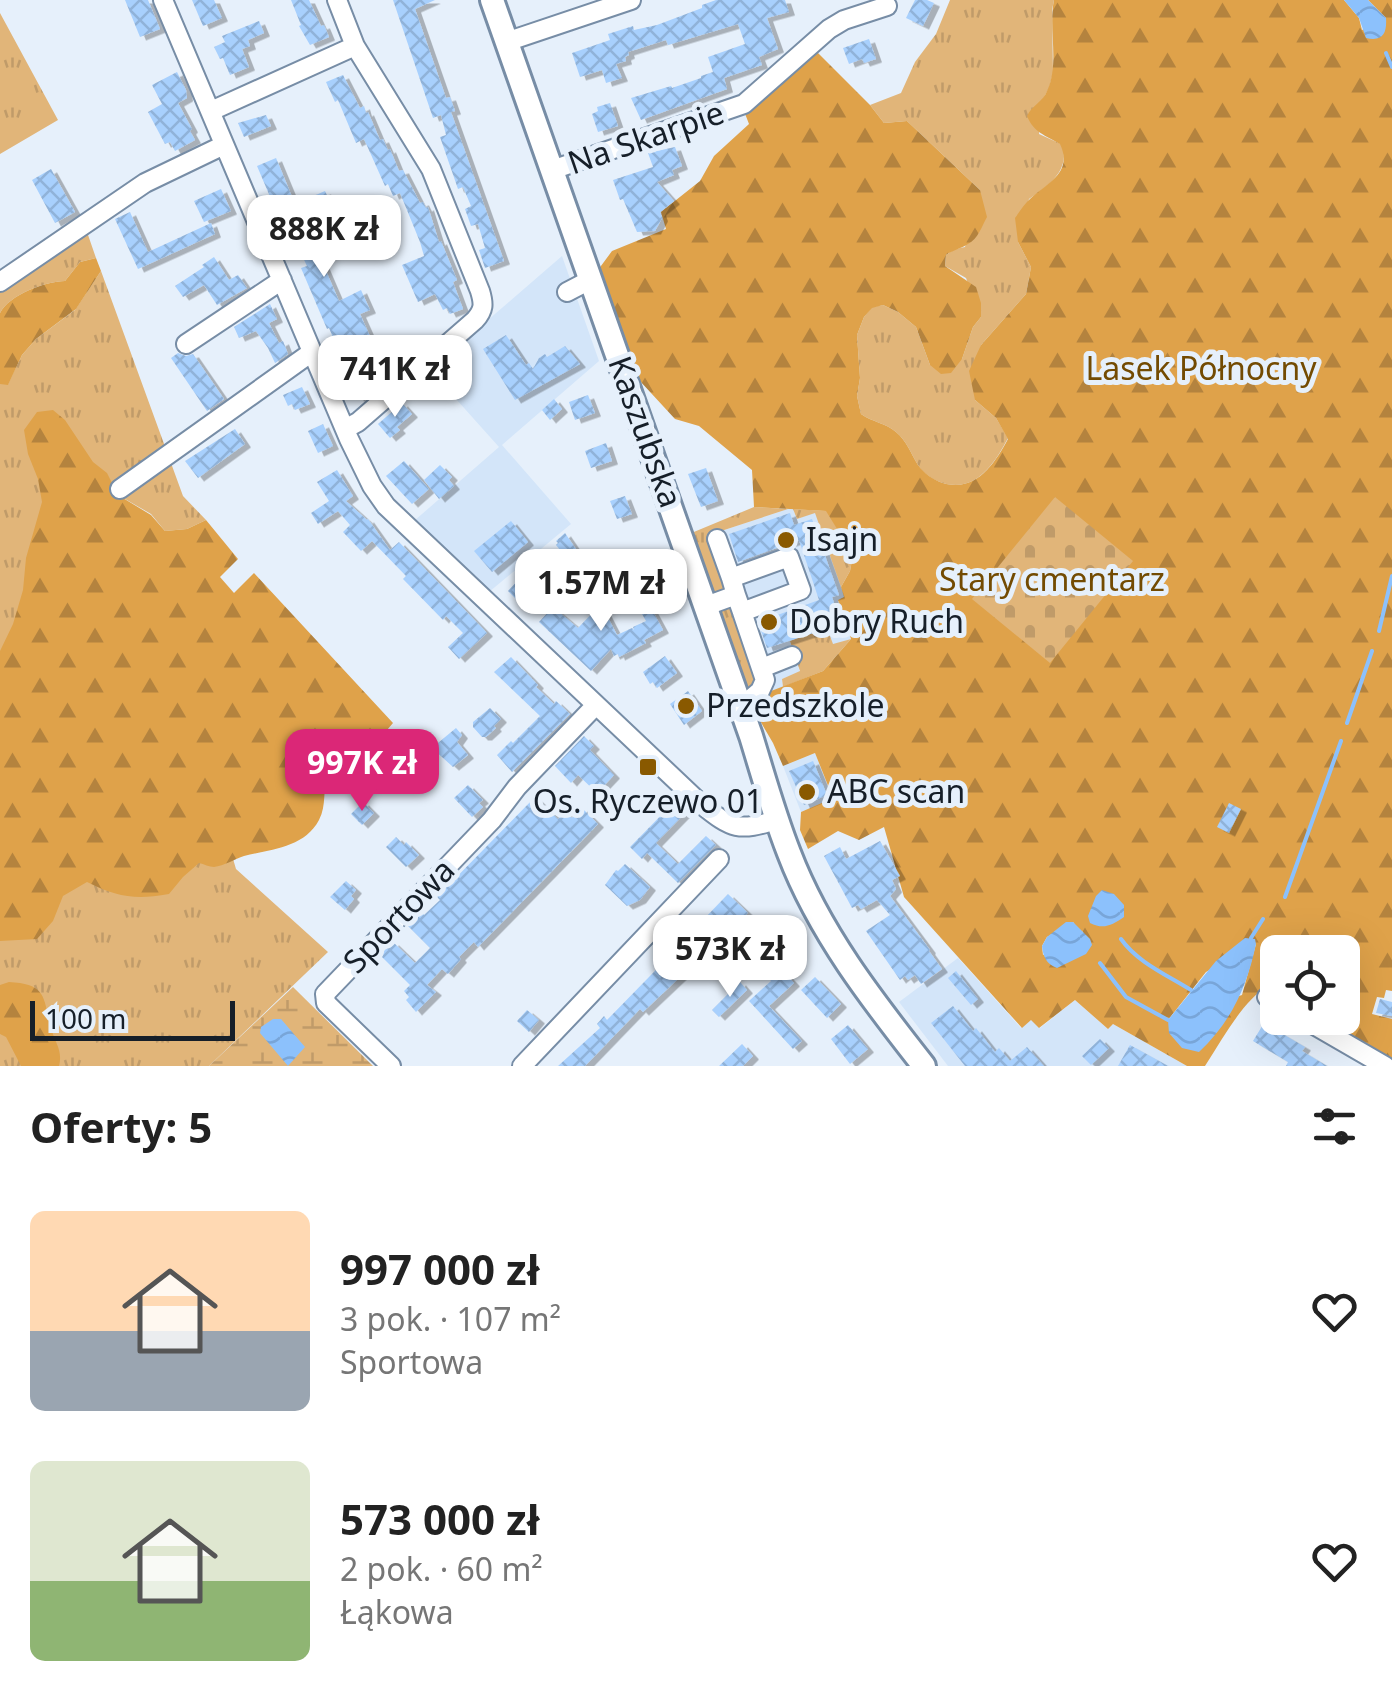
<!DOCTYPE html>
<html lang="pl">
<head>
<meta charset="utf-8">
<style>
  :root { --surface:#fff; --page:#f2f2f2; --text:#222; --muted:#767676; --accent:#db2777 }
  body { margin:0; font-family:"Noto Sans",sans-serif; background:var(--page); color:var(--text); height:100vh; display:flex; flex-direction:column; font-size:38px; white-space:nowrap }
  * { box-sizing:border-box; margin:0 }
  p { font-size:32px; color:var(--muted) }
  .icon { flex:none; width:55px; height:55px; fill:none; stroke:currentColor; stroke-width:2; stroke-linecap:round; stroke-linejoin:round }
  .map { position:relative; height:1066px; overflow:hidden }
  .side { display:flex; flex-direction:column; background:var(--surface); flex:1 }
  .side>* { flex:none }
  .controls { position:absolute; left:1260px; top:935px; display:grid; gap:20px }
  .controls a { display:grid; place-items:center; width:100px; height:100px; border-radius:15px; background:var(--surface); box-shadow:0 10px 40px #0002; font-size:50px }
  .scale { position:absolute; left:30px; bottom:25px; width:205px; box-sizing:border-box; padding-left:10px; border:5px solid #161f29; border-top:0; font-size:28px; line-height:35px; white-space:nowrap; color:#161f29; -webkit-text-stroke:8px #e6f0fb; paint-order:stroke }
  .price { position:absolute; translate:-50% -85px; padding:0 22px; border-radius:20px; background:#fff; color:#222; font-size:32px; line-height:65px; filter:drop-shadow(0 2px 5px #0008) }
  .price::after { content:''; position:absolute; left:50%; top:60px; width:30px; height:22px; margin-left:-15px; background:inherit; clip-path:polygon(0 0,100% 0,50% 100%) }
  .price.selected { background:var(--accent); color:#fff }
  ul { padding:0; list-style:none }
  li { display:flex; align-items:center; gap:30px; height:250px; padding:0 30px }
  li span { display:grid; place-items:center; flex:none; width:280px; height:200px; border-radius:15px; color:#555 }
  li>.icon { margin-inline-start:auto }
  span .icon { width:120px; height:120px; fill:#fffc; stroke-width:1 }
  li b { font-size:42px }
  h2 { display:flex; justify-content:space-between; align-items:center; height:120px; padding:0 30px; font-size:42px }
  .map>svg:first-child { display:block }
  .built { fill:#d3e5f9 }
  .grass { fill:url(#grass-tufts) }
  .forest { fill:url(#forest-firs); fill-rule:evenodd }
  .wetland { fill:url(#wetland-marsh) }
  .cemetery { fill:url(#cemetery-stones) }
  .water { fill:url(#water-waves) }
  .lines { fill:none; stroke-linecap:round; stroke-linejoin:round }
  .stream { stroke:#8cc1fc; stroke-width:4 }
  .building { fill:url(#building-cross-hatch); filter:url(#shadow) }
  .minor-casing { stroke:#778da6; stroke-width:22 }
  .major-casing { stroke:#778da6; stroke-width:28 }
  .minor { stroke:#fff; stroke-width:18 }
  .major { stroke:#fff; stroke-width:22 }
  .poi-dot { fill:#895900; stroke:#e6f0fb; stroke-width:4 }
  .labels { text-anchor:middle; stroke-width:10; stroke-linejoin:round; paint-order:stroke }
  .street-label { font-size:32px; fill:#161f29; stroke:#e6f0fb }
  .park-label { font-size:32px; fill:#734b02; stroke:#e6f0fb }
  .poi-label { font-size:32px; fill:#161f29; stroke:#e6f0fb; text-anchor:start }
</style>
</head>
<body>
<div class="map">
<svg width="1392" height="1066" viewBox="0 0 1392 1066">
  <defs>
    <pattern id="grass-tufts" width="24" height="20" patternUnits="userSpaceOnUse" patternTransform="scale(2.5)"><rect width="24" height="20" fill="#e1b579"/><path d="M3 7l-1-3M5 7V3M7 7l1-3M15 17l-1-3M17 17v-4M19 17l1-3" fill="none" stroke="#c09b69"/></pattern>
    <pattern id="forest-firs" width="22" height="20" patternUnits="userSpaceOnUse" patternTransform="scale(2.5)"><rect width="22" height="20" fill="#dfa24a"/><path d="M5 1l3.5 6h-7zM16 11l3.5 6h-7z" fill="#b4833e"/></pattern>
    <pattern id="wetland-marsh" width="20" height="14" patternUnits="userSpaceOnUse" patternTransform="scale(2.5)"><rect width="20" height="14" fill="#e1b579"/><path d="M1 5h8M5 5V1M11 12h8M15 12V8" fill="none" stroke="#c09b69"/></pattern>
    <pattern id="cemetery-stones" width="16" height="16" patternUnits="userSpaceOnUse" patternTransform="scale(2.5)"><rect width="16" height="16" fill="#e1b579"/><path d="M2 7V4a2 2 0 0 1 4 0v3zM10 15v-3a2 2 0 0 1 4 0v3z" fill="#c09b69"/></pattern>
    <pattern id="water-waves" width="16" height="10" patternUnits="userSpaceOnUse" patternTransform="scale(2.5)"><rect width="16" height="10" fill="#8cc1fc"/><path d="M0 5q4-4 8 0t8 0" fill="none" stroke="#78a5d8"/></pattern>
    <pattern id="building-cross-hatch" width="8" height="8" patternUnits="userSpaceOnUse" patternTransform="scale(2.5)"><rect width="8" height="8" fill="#a8d0fd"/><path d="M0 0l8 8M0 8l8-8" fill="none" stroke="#90b2d9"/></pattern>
    <filter id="shadow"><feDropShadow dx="6" dy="3.5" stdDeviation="0" flood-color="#0004"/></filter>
  </defs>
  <rect width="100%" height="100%" fill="#e6f0fb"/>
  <path class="built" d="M562,256L599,361L502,445L571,524L489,592L414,521L499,447L430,370Z
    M788,509H793L797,519L815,512L845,597L838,601L851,639L833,645L790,642L800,672L782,679L783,687L759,696L703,537Z
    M815,753L833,799L801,812L783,766Z
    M958,958L1021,1028L1031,1019L1040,1028L1075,1000L1108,1029L1113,1024L1187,1066H948L899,1002Z"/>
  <path class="grass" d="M950,0H1054L1052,10L1053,73L1049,88L1043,99L1039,134L1061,144C1072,169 1048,186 1029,199L1018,242L1031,267L1026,294L981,345L975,400L996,418L1008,438C995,463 976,493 943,483C933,480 924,474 918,465C911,454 907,441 896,432C886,423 872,422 861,414L857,396L860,378L857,335L864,317L872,307L883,305L898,312L916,327L930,365L962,359L973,327L981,317L966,278L945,266L946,255L955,249L965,247L980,190L907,121L884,123L870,105L901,93L915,62L936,34Z
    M0,13L58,120L0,154Z
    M87,232L96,258L80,262L65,281C46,281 9,295 0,313V286Z
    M101,271L183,496L206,520L187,529L165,531L151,514L118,495L150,573L236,869L328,952L209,1066H0V384H8L22,355L36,339L75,310Z
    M754,507L788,509L712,534L726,585L721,593L709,592L689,534Z
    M793,509L827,511L853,555L850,571L841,587L815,513L797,519Z
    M725,607L734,609L761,674L752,690L743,688L718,615Z
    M827,628L833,644L851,639L823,671L783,687L782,679L800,671L790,641Z"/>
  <path class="forest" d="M1054,0H1344L1359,18L1362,30L1386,18L1368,0H1392V991L1386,990L1384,998L1377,997L1372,1014L1392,1019V1063L1313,1018H1342V952H1278L1277,981H1274C1241,1002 1226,1034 1205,1066H1187L1113,1024L1108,1029L1075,1000L1039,1028L1031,1020L1022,1028L904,897L884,827L859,840L838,831L808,849L800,830L801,812L833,798L815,753L783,766L773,743L752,707L761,695L823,671L851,639L838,600L844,597L841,587L850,571L853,555L826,511L754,507L752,470L699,426L675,419L639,380L598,270L612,251L666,229L661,212L700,181L714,156L749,124L744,111L815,50L870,105L884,123L907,121L980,190L987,217C982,226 978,239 968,244C960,249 953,250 946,255L945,266L976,287L981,303V317L973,327L962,359L951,373L941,374L930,365L916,327L898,312L883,305L872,308L864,317L857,335L860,378L857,396L861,414C872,422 886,423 896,432C907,441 911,454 918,465C924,473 933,480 943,483C976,493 995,463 1008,439L996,418L975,400L969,371L981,345L1026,294L1031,267L1018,242L1015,218C1020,211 1025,203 1031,198C1049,182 1073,172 1060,144C1045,135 1034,133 1027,116C1032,105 1043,102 1047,91C1060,63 1048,29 1054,0ZM1073,922L1078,929L1083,932L1043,955L1042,946L1047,937ZM1256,944L1242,995L1168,1020L1206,972Z
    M96,258L101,271L76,309L36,339L22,355L8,385L0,384V313C9,295 46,281 65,281L80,262Z
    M53,410L65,420L93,462L107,473L118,495L151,515L165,531L187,529L206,520L238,559L220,577L234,593L254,573L393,723L364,757L346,772L328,775C322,791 327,804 319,820C304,848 271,849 244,856C235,859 224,866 214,867C209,867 204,864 199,863L183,877L169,894C135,900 117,897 87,882L63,896L53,921L37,939L0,941V651L13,624L23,590L26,558L42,502L38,479L28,454L24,430L37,412Z
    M9,982C47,984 43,997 51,1028C55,1043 63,1050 59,1066H21L6,1037L0,1034V985Z"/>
  <path class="wetland" d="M293,987L373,1066H209Z"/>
  <path class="cemetery" d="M1055,497L1133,561L1050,663L972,599Z"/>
  <path class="water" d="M1344,0H1368L1386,18C1387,33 1383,42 1366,38L1359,18Z
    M1102,890L1114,894L1124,905V917C1112,925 1104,930 1090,923L1088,916L1096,896Z
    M1066,922H1073L1090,939L1092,945L1086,954L1057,968C1046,964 1043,956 1042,946L1047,937Z
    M1245,938L1255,939L1256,944C1247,987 1231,1022 1199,1052L1182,1048L1169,1033L1168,1020L1216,961Z
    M273,1019H281L305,1047L288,1066L260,1033L261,1027Z"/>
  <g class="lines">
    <path class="stream" d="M1386,53L1392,67
      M1379,631L1392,576
      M1347,723L1372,651
      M1285,897L1341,741
      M1251,938L1263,919
      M1121,939C1137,962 1167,975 1191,990
      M1100,963L1126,997L1168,1020"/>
  </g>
  <path class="building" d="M125,0H148L160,29L140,37Z
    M192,0H214L222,18L203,26Z
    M291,0H309L321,26L324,25L329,37L310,45L299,26L301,25Z
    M393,0H435L415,9L446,98L450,97L455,111L451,112L504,261L485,268L479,250L485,248L478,224L471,226L465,209L471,206L463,187L458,189L440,137L446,135L441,115L433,118Z
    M716,0H785L789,12L767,18L778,49L759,57L762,65L724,78L727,89L641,120L631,98L671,86L672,88L701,78V76L713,72L708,57L745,44L738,24L668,45L666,40L628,52L629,55L625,57L626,61L616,64L622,78L606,83L602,70L580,77L572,53L610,40L608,34L633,26L634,30L657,25L702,8V5Z
    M915,0H927L934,3L923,26L906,18Z
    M259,21L264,33L248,40L250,46L242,49L249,67L230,75L223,58L220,59L214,47L225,42L222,36Z
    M869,39L876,59L864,63L862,59L849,64L843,48Z
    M177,72L186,90L187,98L178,103L192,129L190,131L195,140L175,151L170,142L165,144L148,112L162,104L152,85Z
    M343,75L360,108L364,106L366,113L368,112L380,140L383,139L388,150L390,149L399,171L403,170L420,203L423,202L426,208L428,207L439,242L441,241L457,280L453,282L463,309L450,314L447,308L443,310L435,294L418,302L402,265L424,256L420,242L400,193L393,196L388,184L385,186L364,139L356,143L338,100L335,102L326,82Z
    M610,103L618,126L598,132L592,114L598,111L597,107Z
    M266,115L271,126L244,137L238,123Z
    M675,147L682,166L672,170L674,175L657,182L674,201L660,212L662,218L655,231L637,232L623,199L620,200L613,180L653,167L648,153Z
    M276,158L295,204L325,191L333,208L304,220L339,301L361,290L370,310L360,314L373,343L359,349L367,370L375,366L383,384L375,391L358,398L329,328L327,329L301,268L307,266L296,243L291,246L257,166Z
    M51,169L75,212L55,223L32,180Z
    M221,189L231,211L204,222L194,201Z
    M130,212L148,252L211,223L215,234L138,269L115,219Z
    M214,257L229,280L238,275L247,288L217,305L204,285L183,297L175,286L204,267L202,265Z
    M270,304L277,319L269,323L279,343L283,341L288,354L275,363L268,348L256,331L239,338L234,327Z
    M506,335L526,365L529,363L533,369L539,358L545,354L547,357L565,346L580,364L515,400L483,349Z
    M178,353L186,356L193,354L224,399L207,411L171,358Z
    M302,387L310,404L295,410L292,404L288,406L283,395Z
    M588,395L595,413L575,420L569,402Z
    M554,399L562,409L550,420L542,410Z
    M402,403L412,414L397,427L400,430L390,438L378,424Z
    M323,424L333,446L318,453L308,431Z
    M235,429L245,444L198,478L185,461Z
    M606,443L612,461L591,468L585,451Z
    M404,461L429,489L412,504L386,476Z
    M440,465L452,477L449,480L454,486L439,499L424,480Z
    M706,468L718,501L701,507L688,474Z
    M337,470L353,496L346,501L367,520L368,519L390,550L399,542L487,633L459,659L448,647L463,633L446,616L443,620L403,579L406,576L372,541L361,551L343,532L350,525L338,511L318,524L311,513L329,501L317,482Z
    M625,496L632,514L617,519L610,501Z
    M790,513L794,525L812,519L839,595L832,597L839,618L817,626L819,631L767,648L758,622L819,600L799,540L738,562L729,534Z
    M511,521L528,542L492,572L474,551Z
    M565,533L582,558L573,566L556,545L558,543L556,541Z
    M647,557L654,577L638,583L634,574L616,580L613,570Z
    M521,577L536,591L522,605L508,591Z
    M644,595L663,630L644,640L646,643L619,657L618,654L614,656L611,649L591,671L539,622L553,607L578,628L601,604L617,635L632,628L634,630L633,627L646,621L634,600Z
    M665,656L677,673L657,688L653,682L650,684L643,672Z
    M511,657L538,685L536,687L554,704L556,701L570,714L512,772L497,755L511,741L513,743L540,716L494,672Z
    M688,691L702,711L684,725L670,704Z
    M490,708L501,719L494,726L496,728L486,737H482L473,727V722Z
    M456,728L462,735L457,742L468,755L453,767L432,748Z
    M584,736L594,746L590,750L614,775L597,793L578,775L571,783L555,766Z
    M813,761L827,795L804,805L789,771Z
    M468,785L483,800L479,803L483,807L472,817L454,798Z
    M535,797L558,819L565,812L572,818L582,808L598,824L478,947L474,942L459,957L461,959L448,974L442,969L427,985L436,992L416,1012L406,1000L409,997L404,991L410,985L380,955L393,942L415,963L430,948L408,926L422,912L424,915L440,900L437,897Z
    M677,799L688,810L656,843L678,864L706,836L716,845L678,883L647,853L642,859L630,847Z
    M363,802L374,813L362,825L351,814Z
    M1229,803L1241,809L1229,833L1217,827Z
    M396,837L404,845L406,842L419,855L406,867L386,847Z
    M880,841L900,876L892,880L896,889L890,896L930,950L929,951L942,969L921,984L915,975L908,980L905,976L900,980L866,931L890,915L877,900L861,909L858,905L852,908L824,856L840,847L846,859Z
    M625,864L650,887L640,900L627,906L605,885L616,870L618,871Z
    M346,881L356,890L351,896L354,899L345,910L330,897Z
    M728,894L748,913L733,928L725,921L692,955L697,961L643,1012L640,1009L585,1066H558L600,1028L597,1024L604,1016L607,1020L691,934L696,927L694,925L701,918L703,920Z
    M771,958L794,983L769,1006L802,1041L793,1049L749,1001L771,981L760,969Z
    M956,971L978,999L971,1005L948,978Z
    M815,977L841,1004L827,1018L801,990Z
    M740,982L747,990L719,1017L712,1010Z
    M1380,999L1392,1002V1016L1376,1013Z
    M953,1006L973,1031L976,1028L995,1052L999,1048L1010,1061L1027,1047L1044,1066H965L931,1023Z
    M527,1010L539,1020L529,1032L517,1021Z
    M1264,1023L1305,1047L1302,1051L1327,1066H1286L1288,1062L1253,1041Z
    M848,1025L868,1049L850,1064L831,1039Z
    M1100,1039L1109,1048L1091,1065L1082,1056Z
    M742,1044L753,1056L743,1066H719Z
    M1130,1045L1168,1066H1118Z"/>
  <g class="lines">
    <defs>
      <path id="minor" d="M163,0L349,439L372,486L386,506L701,804C733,830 738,831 777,820
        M337,0L355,46L431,169L480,291C484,304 484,310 475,320L358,422L345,429
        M506,42L631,0
        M211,111L355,46
        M552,170L744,104L829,29L844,20L887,6
        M0,282L145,183L224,145
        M567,292L590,280
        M186,344L282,280
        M120,489L312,352
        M717,539L731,578
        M706,606L736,595L742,612L801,590L789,557L731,578L736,595
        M762,668L792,656
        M741,707L760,691L765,680L742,612
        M1267,997L1278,1003
        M1302,1018L1385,1066
        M391,1066L326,1003L325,994L492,820L517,787L595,706
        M522,1066L719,859"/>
      <path id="major" d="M492,0L751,736C763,775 774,815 789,853C819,932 872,1000 924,1066"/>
    </defs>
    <use href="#minor" class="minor-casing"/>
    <use href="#major" class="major-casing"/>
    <use href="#minor" class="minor"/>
    <use href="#major" class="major"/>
  </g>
  <g class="poi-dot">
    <circle cx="786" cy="540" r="10"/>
    <circle cx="769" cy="622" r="10"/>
    <circle cx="686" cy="706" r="10"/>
    <rect x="638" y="757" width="20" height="20" rx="5"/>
    <circle cx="807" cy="792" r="10"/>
  </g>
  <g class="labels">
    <g class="street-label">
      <text transform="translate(646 138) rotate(-19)" y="11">Na Skarpie</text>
      <text transform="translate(645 432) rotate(70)" y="11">Kaszubska</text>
      <text transform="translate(399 916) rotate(-46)" y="11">Sportowa</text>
    </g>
    <g class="park-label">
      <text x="1201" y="380">Lasek Północny</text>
      <text x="1052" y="591">Stary cmentarz</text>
    </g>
    <g class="poi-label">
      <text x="806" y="551">Isajn</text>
      <text x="789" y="633">Dobry Ruch</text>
      <text x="706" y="717">Przedszkole</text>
      <text x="827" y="803">ABC scan</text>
      <text x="648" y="813" text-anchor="middle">Os. Ryczewo 01</text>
    </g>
  </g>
</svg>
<div class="controls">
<a><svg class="icon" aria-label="locate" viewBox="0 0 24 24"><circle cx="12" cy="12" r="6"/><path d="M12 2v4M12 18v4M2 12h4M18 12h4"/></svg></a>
</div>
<div class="scale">100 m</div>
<b class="price" style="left:324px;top:280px">888K zł</b>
<b class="price" style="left:395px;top:420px">741K zł</b>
<b class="price" style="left:601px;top:634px">1.57M zł</b>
<b class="price selected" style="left:362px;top:814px">997K zł</b>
<b class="price" style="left:730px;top:1000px">573K zł</b>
</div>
<section class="side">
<h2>Oferty: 5<svg class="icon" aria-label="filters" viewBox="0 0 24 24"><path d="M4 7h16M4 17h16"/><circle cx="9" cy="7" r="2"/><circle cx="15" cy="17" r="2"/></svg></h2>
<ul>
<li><span style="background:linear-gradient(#ffd9b3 60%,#9aa5b1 0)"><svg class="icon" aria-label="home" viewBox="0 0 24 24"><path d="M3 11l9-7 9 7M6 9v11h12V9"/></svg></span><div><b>997 000 zł</b><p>3 pok. · 107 m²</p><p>Sportowa</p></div><svg class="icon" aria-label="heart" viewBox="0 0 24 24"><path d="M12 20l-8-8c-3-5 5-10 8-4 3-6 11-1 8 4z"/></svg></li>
<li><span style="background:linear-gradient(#dfe7d0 60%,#8fb573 0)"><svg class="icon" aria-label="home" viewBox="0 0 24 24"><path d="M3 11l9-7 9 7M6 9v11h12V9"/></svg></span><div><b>573 000 zł</b><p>2 pok. · 60 m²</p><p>Łąkowa</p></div><svg class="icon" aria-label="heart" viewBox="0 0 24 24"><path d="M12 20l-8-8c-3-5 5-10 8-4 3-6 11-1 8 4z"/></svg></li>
</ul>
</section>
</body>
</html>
